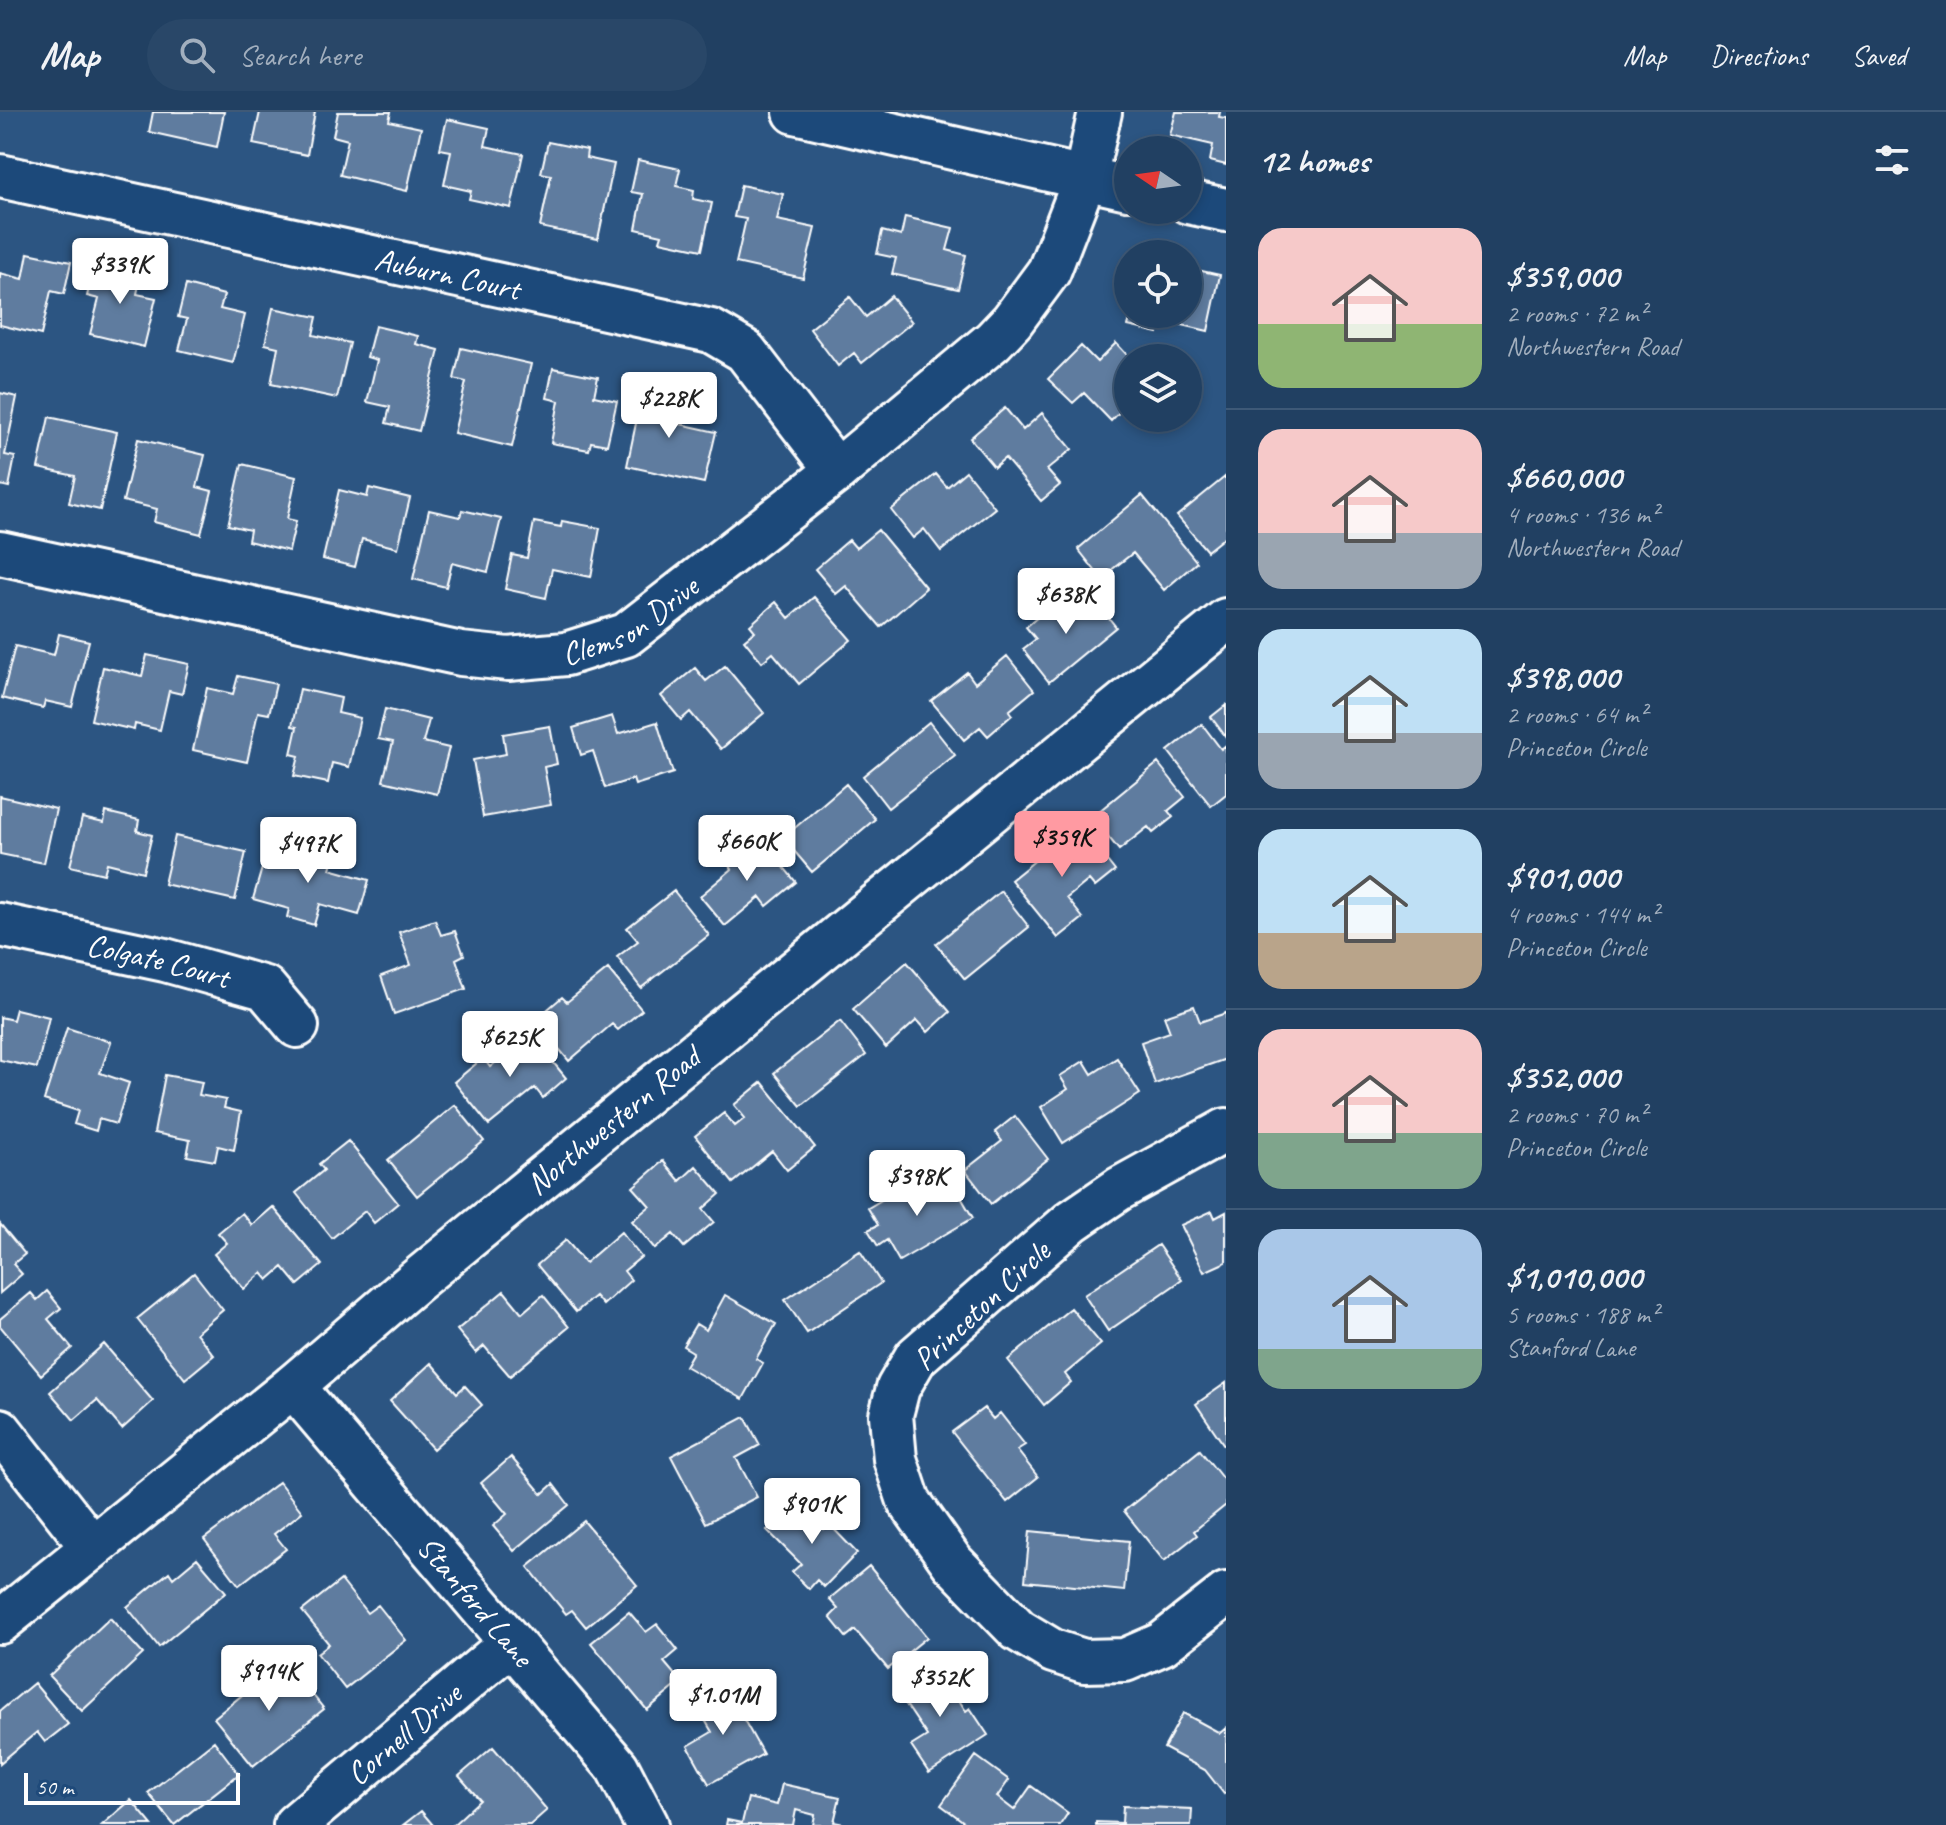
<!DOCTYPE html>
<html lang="en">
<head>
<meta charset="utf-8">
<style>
  :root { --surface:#214062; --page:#294768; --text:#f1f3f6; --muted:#a2afbe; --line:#3e5977; --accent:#ff9aa2 }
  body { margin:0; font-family:Caveat,sans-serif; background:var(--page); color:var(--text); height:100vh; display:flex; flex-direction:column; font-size:30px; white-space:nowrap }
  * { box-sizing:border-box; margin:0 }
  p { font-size:26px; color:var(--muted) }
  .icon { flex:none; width:44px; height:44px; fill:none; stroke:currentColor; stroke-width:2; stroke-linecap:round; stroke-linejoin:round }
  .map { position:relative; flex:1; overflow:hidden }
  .panel { display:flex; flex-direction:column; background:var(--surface); width:720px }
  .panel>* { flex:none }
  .needle { width:52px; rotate:283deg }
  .tools { position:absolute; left:1114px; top:24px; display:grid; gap:16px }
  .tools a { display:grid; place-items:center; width:88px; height:88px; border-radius:50%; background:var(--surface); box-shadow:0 4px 12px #0003,0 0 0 2px var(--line); font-size:40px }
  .scale { position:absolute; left:24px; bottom:20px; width:216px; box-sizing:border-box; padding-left:8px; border:4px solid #fff; border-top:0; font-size:22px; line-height:28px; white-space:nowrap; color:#fff; -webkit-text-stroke:6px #1f4a7a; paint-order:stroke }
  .price { position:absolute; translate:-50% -68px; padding:0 18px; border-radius:8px; background:#fff; color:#222; font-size:26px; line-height:52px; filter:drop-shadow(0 2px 4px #0008) }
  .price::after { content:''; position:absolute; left:50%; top:48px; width:24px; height:18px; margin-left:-12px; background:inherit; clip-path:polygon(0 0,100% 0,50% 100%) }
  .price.selected { background:var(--accent); color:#111 }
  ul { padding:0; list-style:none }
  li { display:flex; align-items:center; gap:24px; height:200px; padding:0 32px }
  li+li { border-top:2px solid var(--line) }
  li span { display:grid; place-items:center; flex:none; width:224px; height:160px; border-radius:24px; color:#555 }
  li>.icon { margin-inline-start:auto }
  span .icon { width:96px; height:96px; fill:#fffc; stroke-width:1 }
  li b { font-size:34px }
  h2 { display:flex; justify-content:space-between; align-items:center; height:96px; padding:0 32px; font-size:34px }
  header { display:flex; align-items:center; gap:48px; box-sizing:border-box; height:112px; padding:0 40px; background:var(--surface); border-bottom:2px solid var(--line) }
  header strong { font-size:38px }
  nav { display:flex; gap:44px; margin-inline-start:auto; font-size:28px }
  .search { width:560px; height:72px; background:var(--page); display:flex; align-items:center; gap:20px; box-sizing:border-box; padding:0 28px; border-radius:44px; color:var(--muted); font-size:30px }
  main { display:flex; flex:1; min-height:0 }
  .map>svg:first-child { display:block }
  .building { fill:#5e7c9f; stroke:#fff; stroke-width:2 }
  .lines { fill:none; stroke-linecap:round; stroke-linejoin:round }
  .minor-casing { stroke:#fff; stroke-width:48 }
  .minor { stroke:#1f4a7a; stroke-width:42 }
  .labels { text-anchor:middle; stroke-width:6; stroke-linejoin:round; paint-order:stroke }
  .street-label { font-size:32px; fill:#fff; stroke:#1f4a7a }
</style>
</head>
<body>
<header>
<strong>Map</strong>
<div class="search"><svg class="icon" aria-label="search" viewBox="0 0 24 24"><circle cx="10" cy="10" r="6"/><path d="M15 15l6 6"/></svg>Search here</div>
<nav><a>Map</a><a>Directions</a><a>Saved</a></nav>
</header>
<main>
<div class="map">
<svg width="1226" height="1713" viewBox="0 0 1226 1713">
  <rect width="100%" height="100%" fill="#2c5582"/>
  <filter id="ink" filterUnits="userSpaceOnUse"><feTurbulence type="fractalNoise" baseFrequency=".0125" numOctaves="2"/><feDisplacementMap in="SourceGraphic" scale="16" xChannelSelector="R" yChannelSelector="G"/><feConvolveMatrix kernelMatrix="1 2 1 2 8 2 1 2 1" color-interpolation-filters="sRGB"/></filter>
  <g filter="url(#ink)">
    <path class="building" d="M153,0H224L217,35L149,20Z
      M260,0H315L307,43L253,32Z
      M338,0H391L389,9L421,16L407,79L340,63L348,28L333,24Z
      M1176,0H1220L1219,5L1226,6V53L1210,49L1213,33L1170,23Z
      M447,7L489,16L485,34L523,42L511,96L469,87L471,79L444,73L451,39L440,37Z
      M548,30L587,38L586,46L614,52L598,127L540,115L551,63L541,61Z
      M638,48L680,57L676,74L694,78L693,87L712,91L702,138L660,129L662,123L636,117L643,82L631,80Z
      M741,73L783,82L777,108L815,116L803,166L736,151L746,107L734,105Z
      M905,105L953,116L947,138L966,143L958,177L892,162L896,146L877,142L882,119L901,124Z
      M28,141L71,150L64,182L51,179L41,223L0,213V161L23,167Z
      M95,151L141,163L137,182L156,186L144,235L90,222L99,187L87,184Z
      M1188,156L1220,163L1208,219L1161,208L1158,221L1128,214L1131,202H1188Z
      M186,173L224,183L220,197L245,203L233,251L179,238L187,207L178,205Z
      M891,184L912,210L862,251L854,241L838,254L810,217L850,185L866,205Z
      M273,196L317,205L313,223L350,231L337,286L271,272L278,235L265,232Z
      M375,214L418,224L416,232L439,238L419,319L386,311L390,295L367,290L377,248L367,245Z
      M1116,231L1130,246H1128V291L1111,309L1084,281L1073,291L1048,267L1081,234L1097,250Z
      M461,236L531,252L512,335L454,321L466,270L454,267Z
      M553,256L598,265L594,284L617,289L607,333L591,330L589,338L551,331L559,289L547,286Z
      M643,278L685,287L680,312L716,320L704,371L627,354Z
      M0,281L17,285L5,343L15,345L9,375L0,373Z
      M1005,296L1023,318L1042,301L1072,337L1047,358L1060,373L1041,389L1005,346L994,355L970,326Z
      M49,305L117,320L100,398L69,391L75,364L38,356Z
      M138,327L205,343L197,375L212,379L201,422L154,410L157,397L123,389Z
      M242,352L296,365L287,407L296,409L289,439L248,429L250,418L228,413Z
      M966,359L995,396L941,439L924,417L913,426L891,398L936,362L947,375Z
      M1226,364V424L1207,439L1177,404Z
      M369,376L410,386L398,436L362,427L355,455L323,447L339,378L367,385Z
      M1142,383L1197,450L1164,478L1133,441L1101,466L1078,437Z
      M429,398L460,405L462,398L501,407L488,460L452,451L446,475L413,467Z
      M562,409L600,416L591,465L552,457L546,486L505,477L512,443L527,446L534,410L561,415Z
      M878,418L926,476L881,515L846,474L836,482L815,457L849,428L856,436Z
      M1090,482L1116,515L1049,570L1023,537L1036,527L1026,515L1052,493L1062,505Z
      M814,485L851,528L799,572L773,541L762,550L744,528L755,519L750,513L776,490L789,506Z
      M59,522L89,529L72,595L45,589L43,596L2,586L15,534L54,543Z
      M147,543L189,552L182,582L169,579L160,618L135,612L134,618L91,608L103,555L142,564Z
      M1007,544L1034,578L1009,599L1012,603L988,624L980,615L964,628L931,589L967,560L975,571Z
      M725,554L764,601L721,637L690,600L681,608L661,584L695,556L706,569Z
      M238,564L276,572L269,602L258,600L247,650L193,638L207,576L233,582Z
      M300,577L341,586L338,601L360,606L349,655L332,651L328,671L294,664L299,644L291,642L297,615L292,614Z
      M1226,593V625L1211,605Z
      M385,597L429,608L423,630L449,636L437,682L383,669L393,630L378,627Z
      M612,604L618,622L657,610L673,661L635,673L633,667L605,676L593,639L581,643L573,616Z
      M929,610L955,643L888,696L863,664Z
      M1202,612L1221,637L1226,633V682L1211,694L1168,639Z
      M550,614L557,652L544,655L551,693L483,705L473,648L506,642L503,622Z
      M1158,651L1185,685L1168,699L1173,705L1153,721L1148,715L1119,738L1092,705Z
      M846,672L875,707L812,760L783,726Z
      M0,684L56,697L44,751L0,742Z
      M106,700L139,708L137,719L152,723L143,760L107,751L104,762L70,754L82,706L104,711Z
      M1079,713L1115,759L1095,775L1089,768L1067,786L1083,806L1058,826L1011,768Z
      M175,724L246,740L235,788L164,772Z
      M743,731L751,741L764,731L796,770L767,794L760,785L725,814L700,784L732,757L724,747Z
      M292,733L333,745L330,757L369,768L359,803L320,792L314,813L287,805L289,797L253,787L267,739L288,745Z
      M674,779L709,823L641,876L617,845L638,829L627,816Z
      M1001,779L1029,815L965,867L936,832Z
      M435,808L441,823L455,819L464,843L456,847L466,877L394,902L381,864L411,853L399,820Z
      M907,850L950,900L928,920L917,908L886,936L853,897Z
      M608,857L642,898L618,918L612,912L569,949L535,908L562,885L567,890Z
      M1194,894L1200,910L1226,901V947L1155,972L1141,930L1170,920L1164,904Z
      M16,897L49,905L37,956L0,948V905L13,908Z
      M840,909L866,943L801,994L774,961Z
      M67,916L111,930L100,961L129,971L116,1012L99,1007L96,1019L74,1012L78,999L44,988Z
      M530,922L566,966L543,986L535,976L489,1013L454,970L483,946L490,955Z
      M1117,946L1140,982L1063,1031L1041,995L1068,977L1060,964L1084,949L1092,962Z
      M165,963L202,970L199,983L226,988L224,996L241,1000L234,1038L218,1034L215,1049L187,1044L190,1028L154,1021Z
      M762,970L815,1035L787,1058L772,1039L733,1071L695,1024L724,1001L735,1014L745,1006L734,993Z
      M455,993L484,1029L417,1084L388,1048Z
      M1015,1004L1048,1047L991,1092L965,1058L1002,1029L995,1020Z
      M348,1029L398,1091L374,1111L365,1099L332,1126L296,1081L324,1058L319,1052Z
      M663,1049L680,1069L696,1054L720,1082L703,1097L714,1110L684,1135L673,1122L655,1137L632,1109L650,1094L633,1075Z
      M951,1068L973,1106L899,1149L887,1128L878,1134L868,1118L878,1113L868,1096L907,1073L916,1089Z
      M273,1095L322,1153L298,1173L283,1155L268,1168L262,1161L244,1177L214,1142L227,1131L218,1121L242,1101L252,1113Z
      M1212,1099L1215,1106L1226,1100V1150L1204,1160L1181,1113Z
      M0,1112L25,1142L13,1152L22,1162L0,1181Z
      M621,1120L641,1145L624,1159L631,1168L603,1193L595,1184L576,1200L537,1153L566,1128L585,1151Z
      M1158,1133L1182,1168L1108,1219L1084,1183Z
      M860,1139L881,1171L807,1221L785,1188Z
      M194,1161L223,1198L196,1221L214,1243L185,1267L137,1207Z
      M47,1179L61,1196L48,1207L72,1236L41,1263L0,1214V1207L31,1181L37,1188Z
      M504,1179L522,1201L543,1183L569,1215L510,1264L484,1234L476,1241L457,1218Z
      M725,1183L776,1212L756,1247L763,1251L743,1287L685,1254L693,1240L683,1234L696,1212L706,1218Z
      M1071,1196L1101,1232L1065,1262L1071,1270L1044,1293L1008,1248Z
      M104,1232L153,1289L122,1317L97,1288L74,1308L50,1280Z
      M431,1251L457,1281L465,1274L482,1293L433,1337L390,1289Z
      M1226,1271V1336L1196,1292Z
      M984,1296L993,1307L1000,1301L1025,1333L1017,1338L1038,1365L1007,1390L952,1320Z
      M745,1305L760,1333L736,1346L757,1385L706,1411L671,1344Z
      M1200,1338L1226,1371V1393L1194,1419L1197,1423L1164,1449L1124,1399Z
      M511,1345L542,1382L553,1372L569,1393L514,1439L493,1414L507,1402L481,1371Z
      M279,1370L302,1400L274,1422L286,1437L239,1473L204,1427Z
      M797,1389L824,1417L829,1412L857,1441L824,1475L817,1468L809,1477L792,1460L801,1452L767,1418Z
      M584,1409L637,1473L586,1515L572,1498L566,1502L528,1455Z
      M1030,1419L1129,1429L1124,1479L1025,1469Z
      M197,1446L226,1480L159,1535L127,1495L169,1460L173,1466Z
      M869,1454L927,1525L888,1557L855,1518L846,1525L830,1505L838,1497L829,1487Z
      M341,1468L367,1501L378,1493L406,1528L345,1577L317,1541L329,1532L302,1499Z
      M629,1500L646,1520L657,1512L678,1538L664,1550L681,1570L647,1598L591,1531Z
      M110,1506L143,1542L82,1599L49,1564Z
      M285,1548L324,1597L253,1654L214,1606Z
      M936,1553L966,1599L970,1596L988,1623L929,1661L911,1634L927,1624L897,1579Z
      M34,1571L68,1612L45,1630L37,1620L0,1651V1599Z
      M724,1572L763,1642L709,1672L688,1634L712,1620L694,1589Z
      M1183,1601L1220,1621L1226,1616V1680L1224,1682L1205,1658L1164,1636Z
      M214,1629L239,1662L174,1713L148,1681Z
      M493,1635L547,1698L530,1713H453L480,1688L459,1664Z
      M976,1644L1009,1668L997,1685L1014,1698L1031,1674L1068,1701L1060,1713H968L941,1693Z
      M782,1672L840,1685L834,1710L849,1713H813L815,1703L796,1698L793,1713H726L727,1708L742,1711L748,1686L777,1693Z
      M131,1688L152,1713H102Z
      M1123,1694L1192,1697L1191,1713H1096V1710L1122,1711Z
      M421,1699L433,1713H403Z"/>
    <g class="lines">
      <defs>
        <g id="minor">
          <path d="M795,0L1128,76"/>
          <path id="s1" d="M0,64L711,219L745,239L837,359"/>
          <path d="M1188,90L1226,98"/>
          <path id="s2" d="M0,441L461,542L508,547L566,542L626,523L837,359L993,229L1012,209L1049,159L1085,66L1100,0"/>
          <path id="s3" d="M0,813L165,848L265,876L297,914"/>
          <path d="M1226,1018L1119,1077L1072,1109L916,1245L898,1276L891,1303L895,1347L909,1389L952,1450L1018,1518L1053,1539L1084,1549L1125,1548L1162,1532L1226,1482"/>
          <path id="s4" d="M293,1274L617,1655L647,1713"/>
          <path d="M0,1318L92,1435"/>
          <path id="s5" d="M0,1510L293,1274L412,1172L1226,508"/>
          <path id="s6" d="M295,1713L511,1531"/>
        </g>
      </defs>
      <use href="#minor" class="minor-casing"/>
      <use href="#minor" class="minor"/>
    </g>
  </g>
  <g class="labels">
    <g class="street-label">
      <text dy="11" stroke="none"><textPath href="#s1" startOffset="458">Auburn Court</textPath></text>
      <text dy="11" stroke="none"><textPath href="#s2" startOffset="650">Clemson Drive</textPath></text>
      <text dy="11" stroke="none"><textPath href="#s3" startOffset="162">Colgate Court</textPath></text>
      <text dy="11" stroke="none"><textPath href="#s5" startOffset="792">Northwestern Road</textPath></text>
      <text transform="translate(981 1193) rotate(-43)" y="11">Princeton Circle</text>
      <text dy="11" stroke="none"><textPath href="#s4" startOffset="282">Stanford Lane</textPath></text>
      <text dy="11" stroke="none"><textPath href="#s6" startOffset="142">Cornell Drive</textPath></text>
    </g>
  </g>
</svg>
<div class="tools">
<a><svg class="needle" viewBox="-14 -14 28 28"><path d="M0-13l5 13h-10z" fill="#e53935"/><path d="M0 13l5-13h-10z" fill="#a2afbe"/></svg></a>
<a><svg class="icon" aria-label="locate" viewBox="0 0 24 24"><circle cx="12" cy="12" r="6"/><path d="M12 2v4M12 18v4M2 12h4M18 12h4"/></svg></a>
<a><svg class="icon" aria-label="layers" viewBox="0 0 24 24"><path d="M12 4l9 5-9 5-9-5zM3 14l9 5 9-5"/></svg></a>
</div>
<div class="scale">50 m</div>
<b class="price" style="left:120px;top:194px">$339K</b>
<b class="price" style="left:669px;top:328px">$228K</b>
<b class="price" style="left:1066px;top:524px">$638K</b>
<b class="price selected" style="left:1062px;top:767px">$359K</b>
<b class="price" style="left:747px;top:771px">$660K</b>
<b class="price" style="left:308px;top:773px">$497K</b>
<b class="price" style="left:510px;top:967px">$625K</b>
<b class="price" style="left:917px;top:1106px">$398K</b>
<b class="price" style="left:812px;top:1434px">$901K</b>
<b class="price" style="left:269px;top:1601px">$914K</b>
<b class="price" style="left:940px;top:1607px">$352K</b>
<b class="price" style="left:723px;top:1625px">$1.01M</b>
</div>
<section class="panel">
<h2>12 homes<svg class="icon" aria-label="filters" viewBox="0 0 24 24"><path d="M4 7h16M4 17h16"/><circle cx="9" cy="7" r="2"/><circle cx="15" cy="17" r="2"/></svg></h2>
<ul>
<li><span style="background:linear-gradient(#f6c9c9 60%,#8fb573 0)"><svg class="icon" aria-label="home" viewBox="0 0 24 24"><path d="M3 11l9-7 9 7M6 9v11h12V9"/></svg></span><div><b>$359,000</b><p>2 rooms · 72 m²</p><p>Northwestern Road</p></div></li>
<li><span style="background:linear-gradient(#f6c9c9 65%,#9aa5b1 0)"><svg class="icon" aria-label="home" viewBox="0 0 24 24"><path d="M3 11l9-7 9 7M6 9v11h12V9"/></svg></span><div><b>$660,000</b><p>4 rooms · 136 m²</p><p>Northwestern Road</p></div></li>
<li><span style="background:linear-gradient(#bfe0f5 65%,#9aa5b1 0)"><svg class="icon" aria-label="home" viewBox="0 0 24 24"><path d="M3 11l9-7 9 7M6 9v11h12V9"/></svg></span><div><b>$398,000</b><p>2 rooms · 64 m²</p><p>Princeton Circle</p></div></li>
<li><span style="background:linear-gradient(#bfe0f5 65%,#b9a48a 0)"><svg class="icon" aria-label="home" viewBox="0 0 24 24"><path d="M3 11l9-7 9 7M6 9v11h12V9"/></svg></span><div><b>$901,000</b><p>4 rooms · 144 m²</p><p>Princeton Circle</p></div></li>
<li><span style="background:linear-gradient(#f6c9c9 65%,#7fa58c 0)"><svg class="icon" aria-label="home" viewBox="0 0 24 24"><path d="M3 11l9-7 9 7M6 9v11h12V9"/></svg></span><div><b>$352,000</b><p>2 rooms · 70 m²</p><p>Princeton Circle</p></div></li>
<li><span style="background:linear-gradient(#a9c7e8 75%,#7fa58c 0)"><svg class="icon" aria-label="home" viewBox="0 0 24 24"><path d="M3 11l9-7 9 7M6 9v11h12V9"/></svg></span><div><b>$1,010,000</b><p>5 rooms · 188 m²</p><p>Stanford Lane</p></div></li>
</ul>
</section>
</main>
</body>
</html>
